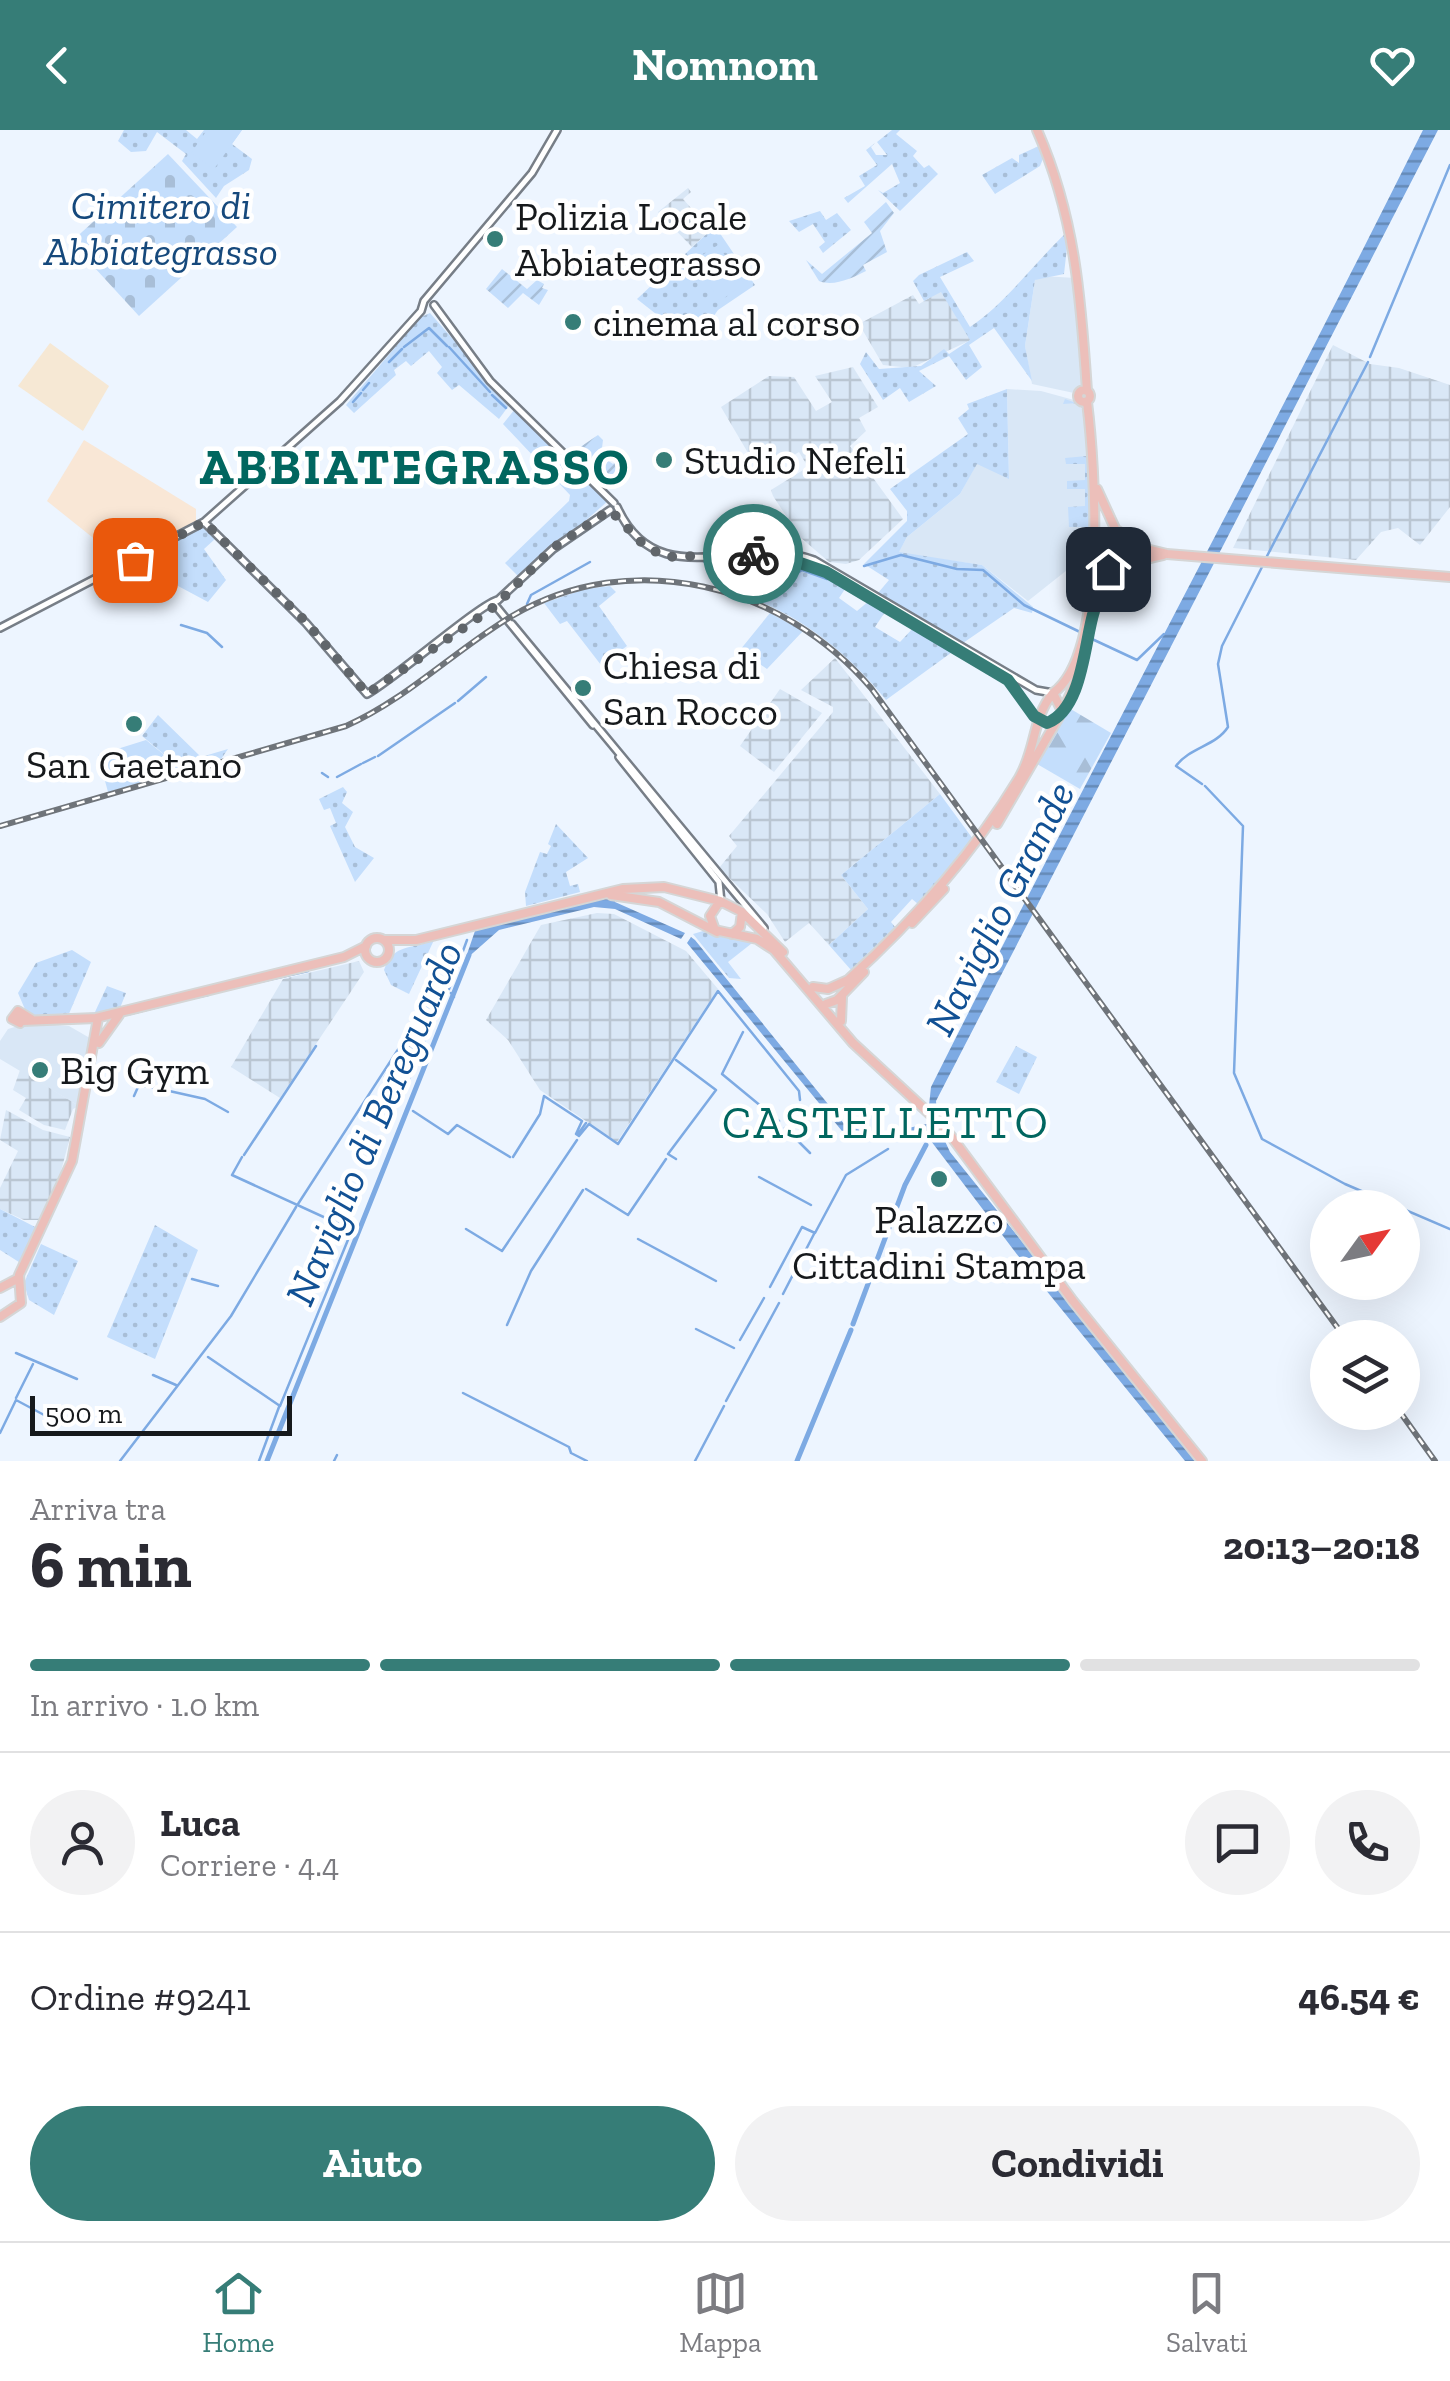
<!DOCTYPE html>
<html lang="it">
<meta charset="utf-8">
<style>
body{margin:0;font-family:"Zilla Slab",serif;background:#f2f2f3;color:#2b2b33;height:100vh;display:flex;flex-direction:column;font-size:38px;white-space:nowrap}
*{box-sizing:border-box;margin:0}
p{font-size:32px;color:#7c7c81}
.icon{flex:none;width:55px;height:55px;fill:none;stroke:currentColor;stroke-width:2;stroke-linecap:round;stroke-linejoin:round}
.map{position:relative;height:1331px;overflow:hidden}
.panel{display:flex;flex-direction:column;background:#fff;flex:1}
.panel>*{flex:none}
.needle{width:65px;rotate:57deg}
.controls{position:absolute;left:1310px;top:1060px;display:grid;gap:20px}
.controls a{display:grid;place-items:center;width:110px;height:110px;border-radius:50%;background:#fff;box-shadow:0 10px 40px #0002;font-size:50px}
.scale{position:absolute;left:30px;bottom:25px;width:262px;box-sizing:border-box;padding-left:10px;border:5px solid #16191c;border-top:0;font-size:28px;line-height:35px;white-space:nowrap;color:#16191c;-webkit-text-stroke:8px #fff;paint-order:stroke}
.pin{position:absolute;display:grid;place-items:center;width:85px;height:85px;color:#fff;margin:-42px;border-radius:20px;box-shadow:0 5px 15px #0006}
.courier{position:absolute;display:grid;place-items:center;width:100px;height:100px;margin:-50px;border:8px solid #367d77;border-radius:50%;background:#fff;color:#222;box-shadow:0 2px 12px #0007}
.overview em{font-style:normal;font-weight:700}
.overview div{display:flex;flex-direction:column-reverse}
.overview{display:flex;align-items:center;justify-content:space-between;height:170px;padding:0 30px}
h1{font-size:65px;font-weight:700;line-height:75px}
.bar{display:grid;grid-template-columns:repeat(4,1fr);gap:15px 10px;align-content:center;height:120px;padding:0 30px}
.bar i{height:12px;border-radius:8px;background:#e1e1e2}
.bar .current{background:#367d77}
.bar p{grid-column:span 4}
.line{display:flex;align-items:center;gap:25px;padding:0 30px;border-top:2px solid #e1e1e2}
.line div{flex:1}
.round{display:grid;place-items:center;flex:none;width:105px;height:105px;border-radius:52px;background:#f2f2f3}
.primary-button{display:flex;gap:20px;margin-top:auto;padding:20px 30px}
.primary-button a{flex:1;height:115px;border-radius:60px;background:#367d77;color:#fff;font-size:40px;font-weight:700;line-height:115px;text-align:center}
.primary-button a+a{background:#f2f2f3;color:#2b2b33}
header{display:flex;justify-content:space-between;align-items:center;height:130px;padding:0 30px;background:#367d77;color:#fff;font-size:45px;font-weight:700}
.tab-bar{display:flex;justify-content:space-around;align-items:center;height:140px;border-top:2px solid #e1e1e2;background:#fff;font-size:28px;color:#7c7c81}
.tab-bar a{display:grid;justify-items:center;gap:5px}
.tab-bar .current{color:#367d77}
.map>svg:first-child{display:block}
.built{fill:#d9e7f6}
.industrial{fill:url(#industrial-grid)}
.education{fill:#f6e8d4}
.medical{fill:#f9e7d6}
.grass{fill:url(#grass-dots)}
.forest{fill:url(#forest-firs)}
.cemetery{fill:url(#cemetery-stones)}
.garden{fill:url(#garden-furrows)}
.pitch{fill:#c4defc}
.water{fill:url(#water-rules)}
.lines{fill:none;stroke-linecap:round;stroke-linejoin:round}
.stream{stroke:#7daae3;stroke-width:2.5}
.canal{stroke:#7daae3;stroke-width:5}
.minor-casing{stroke:#777e87;stroke-width:10}
.major-casing{stroke:#d5d6d6;stroke-width:12}
.minor{stroke:#fff;stroke-width:5}
.major{stroke:#ecbfba;stroke-width:8}
.rail-casing{stroke:#6f747a;stroke-width:6}
.rail{stroke:#fff;stroke-width:2.5;stroke-dasharray:8;stroke-linecap:butt}
.done{stroke:#61666b;stroke-width:10;stroke-dasharray:0 18}
.route{stroke:#367d77;stroke-width:12}
.poi-dot{fill:#367d77;stroke:#fff;stroke-width:4}
.labels{text-anchor:middle;stroke-width:9;stroke-linejoin:round;paint-order:stroke}
.park-label{font-size:40px;font-style:italic;fill:#16497c;stroke:#fff}
.poi-label{font-size:40px;fill:#16191c;stroke:#fff;text-anchor:start}
.water-label{font-size:42px;font-style:italic;fill:#125194;stroke:#fff}
.quarter-label{font-size:45px;letter-spacing:2.5px;fill:#01665f;stroke:#fff}
.district-label{font-size:50px;font-weight:bold;letter-spacing:2.5px;fill:#01665f;stroke:#fff}
</style>
<header><svg class="icon" aria-label="back" viewBox="0 0 24 24"><path d="M15 5l-7 7 7 7"/></svg>Nomnom<svg class="icon" aria-label="heart" viewBox="0 0 24 24"><path d="M12 20l-8-8c-3-5 5-10 8-4 3-6 11-1 8 4z"/></svg></header>
<div class="map">
<svg width="1450" height="1331" viewBox="0 0 1450 1331">
<defs>
<pattern id="industrial-grid" width="8" height="8" patternUnits="userSpaceOnUse" patternTransform="scale(2.5)"><rect width="8" height="8" fill="#d9e7f6"/><path d="M0 4h8M4 0v8" fill="none" stroke="#bac6d2"/></pattern>
<pattern id="grass-dots" width="8" height="8" patternUnits="userSpaceOnUse" patternTransform="scale(2.5)"><rect width="8" height="8" fill="#c4defc"/><path d="M2 2h.1M6 6h.1" fill="none" stroke="#a8bed7" stroke-width="1.8" stroke-linecap="round"/></pattern>
<pattern id="forest-firs" width="22" height="20" patternUnits="userSpaceOnUse" patternTransform="scale(2.5)"><rect width="22" height="20" fill="#c4defc"/><path d="M5 1l3.5 6h-7zM16 11l3.5 6h-7z" fill="#a8bed7"/></pattern>
<pattern id="cemetery-stones" width="16" height="16" patternUnits="userSpaceOnUse" patternTransform="scale(2.5)"><rect width="16" height="16" fill="#c4defc"/><path d="M2 7V4a2 2 0 0 1 4 0v3zM10 15v-3a2 2 0 0 1 4 0v3z" fill="#a8bed7"/></pattern>
<pattern id="garden-furrows" width="10" height="10" patternUnits="userSpaceOnUse" patternTransform="scale(2.5)"><rect width="10" height="10" fill="#c4defc"/><path d="M-1 1l2-2M0 10L10 0M9 11l2-2" fill="none" stroke="#a8bed7"/></pattern>
<pattern id="water-rules" width="6" height="5" patternUnits="userSpaceOnUse" patternTransform="scale(2.5)"><rect width="6" height="5" fill="#7daae3"/><path d="M0 2.5h6" fill="none" stroke="#658ab7"/></pattern>
</defs>
<rect width="100%" height="100%" fill="#edf5ff"/>
<path class="built" d="M1041,146l35,2 6,106 -8,9 -42,-9 -7,-38 10,-66z
M1007,259l34,2 33,9 14,16 3,135 -63,50 -46,-36 -84,-12 9,-16 53,-43 17,-31 32,14z
M28,893l41,3 26,15 -13,30 -3,35 -79,-47v-18l8,-12z"/>
<path class="industrial" d="M688,58l3,4 -8,7 15,17 9,-6 8,10v6l-23,21 -34,-35z
M941,161l30,49 -60,28 -28,-3 -24,-41 54,-29 6,9z
M1333,215l37,19 29,4 51,17v122l-30,38 -22,-17 -17,4 -25,28 -123,-12z
M853,237l25,40 -19,11 7,13 -16,15 53,73 -44,41 -13,4 -17,-2 -29,-25 -27,-41 -2,-6 37,-23 -9,-15 -38,23 -40,-68 48,-31 25,1 22,34 16,-9 -17,-26z
M835,528l105,136 -99,81 27,34 -39,36 -20,-22 -24,19 -18,-28 -48,-46 18,-22 -8,-10 104,-124v-5l-32,-17z
M780,559l42,24 -48,59 -34,-26z
M597,783l17,1 72,37 32,38 -101,153 -77,-52 -32,-50 -22,-20 55,-95z
M359,831l5,11 -84,126 -49,-31 52,-88z
M20,940l59,36 -6,3 -8,21 -21,-5 -25,-15 7,-12 -13,-8z
M6,980l37,20 27,7 -10,38 -21,45h-15l-24,-11v-21l18,-37 -18,-11z"/>
<path class="education" d="M50,213l59,43 -26,45 -65,-45z"/>
<path class="medical" d="M84,310l112,69v12l-70,37 -24,-13 -55,-44z"/>
<path class="grass" d="M124,0h62l11,9 7,-9h38l-10,14 20,15 -3,11 -25,16 -8,12 -34,-37 4,-7 -29,-22 -11,19 -15,1 -13,-11z
M892,0h8l-4,4 21,17 -4,5 11,12 5,-3 9,9 -38,37 -22,-21 5,3 17,-10 -8,-19 -44,39 -4,-5 21,-12 -6,-10 18,-11 -11,-15 9,-7 -4,4 5,8h11l-10,-13z
M1041,15l4,9 -5,12 -45,28 -13,-19 30,-17 7,5v-8z
M820,81l6,9 11,-7 14,17 -28,23 -4,-6 6,-5 -12,-18 -14,8 -10,-11z
M715,96l40,59 -37,25 -12,17 -31,2 -38,-30z
M1069,100l-5,44 -29,6 -10,66 7,35 -38,-53 -25,17 13,22 -16,13 -17,-24 -30,15 17,15 -27,16 -9,-14 -17,12 -23,-36 6,-12 13,17 42,-3 23,-17 5,5 21,-14 -29,-48 -17,9 -11,-20 6,-6 48,-23 7,9 -34,16 30,50c36,-24 65,-65 99,-97z
M430,183l80,91 -11,15 -40,-34 -7,5 -15,-17 5,-6 -13,-16 -18,15 -5,-5 -12,9 2,5 -42,38 -8,-8 75,-88z
M1007,259l2,90 -32,-15 -17,30 -53,43 -8,15 83,13 51,42 -1,6 -18,-5 -51,35 -85,-50 11,-13 -25,-16 43,-43v-10l-17,-22 78,-55 -10,-16 11,-9 -2,-5z
M1065,269l17,6 6,11 3,131 -21,-2 -1,-7 16,-1 -1,-10h-15l-1,-20 17,-1v-17h-18v-8l18,-1v-16h-19l-1,-6 22,-2 -2,-44 -8,-9 -14,1z
M515,279l93,92 -88,77 -15,-15 64,-62 1,-6 -67,-71z
M738,387l11,32 10,-4 -4,-10 21,-9 -2,-5 7,-3 15,25 -11,8 -48,1 3,-5 -11,-25z
M203,395l12,14 -11,10 22,31 -18,22 -58,-31 26,-14 -6,-14z
M775,428l72,28 -8,12 18,13 13,-11 17,9 -12,18 25,15 15,-16 40,24 -69,50c-38,-46 -81,-82 -138,-103l2,-6 -30,-19 8,-13z
M610,456l6,6 -17,14 28,40 -26,19 -34,-44 -7,3 -16,-21 41,-14z
M770,483l33,18 -36,38 -27,-19z
M158,585l43,42 27,-8 -9,13 -35,9 -42,-35z
M343,657l4,5 -5,11 11,9 -8,15 10,20 19,11 -19,24 -25,-56 6,-3 -6,-15 -6,2 -5,-11z
M940,664l33,45 -55,65 -6,-5 -21,23 4,5 -44,43 -22,-25 39,-36 -27,-34z
M556,694l32,34 -22,14 4,14 8,-2 2,8 -54,14 -1,-14 15,-40 7,2 4,-8 -3,-2z
M703,801l53,9 -28,22 13,17 -12,-1 -36,-44z
M434,810l-25,54 -18,-9 -7,-15c9,-28 30,-20 50,-30z
M72,820l19,12 -23,54 27,-4 12,-26 19,7 -6,15 -26,8 -59,1 -8,-3 -9,-21 18,-30z
M1016,916l21,11 -18,37 -23,-12z
M0,1079l39,20 -17,35 -22,-14z
M155,1095l43,25 -43,109 -48,-22z
M41,1114l37,17 -24,54 -25,-15 -5,-17z"/>
<path class="forest" d="M1069,578l42,25 -31,56 -43,-25z"/>
<path class="cemetery" d="M168,24l69,73 -98,89 -68,-74z"/>
<path class="garden" d="M886,72l8,11 -14,18 7,21 -24,13 3,6c-14,7 -32,16 -47,10l-13,-21 16,14 50,-41 -8,-11z
M502,139l25,20 10,-9 7,4 -2,4 6,2 -9,15 -16,-12 -15,15 -22,-19z
M598,305l5,5 -2,16 12,8 12,-11 4,14 -24,18 -15,-13 3,-5 -5,3 -18,-16z
M427,874l12,5 -33,81 -23,-13z"/>
<path class="pitch" d="M207,0h35l-28,39 -23,-16z
M718,115l26,39 -24,17 -27,-40z
M146,610l38,31 -76,21 -10,-37z"/>
<path class="water" d="M1423,0h15l-502,971 2,25 12,26 249,309h-14l-166,-204 -88,-116c-31,-8 -60,7 -89,-10l-155,-188 4,-6 4,3 150,185 30,10 52,-11 4,-37c161,-321 332,-636 492,-957z
M614,766l1,6 70,31 -4,6 -66,-30 -21,-2 -95,23 -34,30 11,-32z"/>
<g class="lines">
<path class="stream" d="M404,217l25,-19 18,18
M449,217l41,45
M1370,227l80,-192
M389,232l13,-13
M363,260l6,-7
M492,265l14,13
M353,272l8,-9
M1266,428l102,-196
M703,431l30,17 19,-7 27,14 23,-15 25,9
M864,436l37,-11 56,14 26,1 41,35 56,27
M527,474l4,-9 59,-33
M181,495l26,8 15,14
M1092,509l45,21 27,-26
M458,571l28,-24
M378,626l77,-53
M363,633l12,-6
M322,643l6,4
M337,647l24,-13
M1202,654l-26,-18c14,-19 40,-20 52,-39l-10,-63 4,-18 41,-81
M1205,656l38,40 -9,247 28,66 83,45 105,45
M255,853l53,-12
M449,859l18,-49
M213,863l16,-4
M451,863l3,4
M194,868l14,-3
M130,884l28,-7
M743,902l-21,42 57,47
M676,930l40,30 -48,64 8,5
M134,966l4,-9 9,-1 58,13 23,13
M413,981l35,23 9,-9 53,32
M785,998l25,25
M578,1004l8,-11
M244,1025l72,-109
M513,1027l27,-43 4,-18 38,25 -6,13 3,2 10,-12 29,20 100,-153 81,100 1,9
M759,1047l52,28
M586,1059l42,26 38,-56
M298,1074l123,-190 -3,-14
M466,1099l36,22 75,-111
M638,1109l78,42
M192,1149l26,7
M770,1157l32,-60 13,6 31,-58 42,-26
M783,1164l31,-60
M507,1195l24,-54 52,-81
M696,1199l38,19
M740,1210l24,-42
M16,1223l61,26
M208,1227l72,49 72,-176 -120,-55 10,-18
M153,1245l23,10
M463,1263l106,54 2,6 16,8
M16,1268l17,-34
M726,1271l53,-98
M0,1303l16,-33 45,24
M120,1331l111,-145 65,-109
M259,1331l20,-54
M334,1331l3,-6
M695,1331l29,-55"/>
<path class="canal" d="M853,1194l52,-139 21,-40
M267,1331l202,-506
M797,1331l54,-131"/>
<defs>
<path id="minor" d="M434,175l56,76 124,122
M617,377c40,89 125,27 197,53l222,130 17,3
M204,392l102,101 61,71c26,-14 117,-93 131,-94
M777,425l49,17 183,108 27,39
M497,471l56,-52 57,-39
M495,475l98,120
M512,494l252,304
M0,498l204,-106 136,-121 81,-90 3,-10 108,-128 25,-43
M619,627l100,125 2,20"/>
<path id="major" d="M1037,0c38,86 44,169 50,261
M1078 266a6 6 0 1 1 12 0a6 6 0 1 1-12 0Z
M1118,401l28,18 21,5 283,23
M1095,418l8,-13 15,-4
M1095,425l9,12 13,3 2,-33 -22,-48
M1053,563c55,-39 42,-228 34,-291
M1064,577c35,-62 10,-136 99,-152
M997,694l62,-107
M611,765l48,7 58,30
M742,782l41,40
M912,793l32,-34
M732,804l8,-7 2,-15 -22,-11 -10,15 5,14 42,9 17,11 79,93 92,85 128,173 129,160
M365 820a12 12 0 1 1 24 0a12 12 0 1 1-24 0Z
M384,810h32l207,-51 41,-2 56,14
M813,857l15,2 20,-9c66,-60 125,-126 171,-202 17,-28 13,-60 34,-85l9,18
M826,874l11,-4 27,-28
M23,885l-3,8 -8,-4 6,-8 13,8
M22,891l74,-3 248,-61 22,-11
M841,891l1,-24
M99,913l20,-28
M0,1158l17,-9
M0,1187l21,-14 -2,-28 53,-114 26,-143"/>
</defs>
<use href="#minor" class="minor-casing"/>
<use href="#major" class="major-casing"/>
<use href="#minor" class="minor"/>
<use href="#major" class="major"/>
<defs>
<path id="rail" d="M0,696l346,-100c61,-27 109,-76 166,-110 121,-71 271,-31 359,72l474,650
M1400,1282l35,49"/>
</defs>
<use href="#rail" class="rail-casing"/>
<use href="#rail" class="rail"/>
</g>
<g class="lines">
<path class="done" d="M135,430l69,-38 102,100 61,72 127,-87 59,-59 57,-38 34,35 21,12 88,-3"/>
<path class="route" d="M753,424l27,2 46,16 182,108 26,36 13,7c36,-14 37,-80 47,-112 5,-15 14,-28 23,-41l-9,-1"/>
</g>
<g class="poi-dot">
<circle cx="495" cy="109" r="10"/>
<circle cx="573" cy="192" r="10"/>
<circle cx="664" cy="330" r="10"/>
<circle cx="583" cy="558" r="10"/>
<circle cx="134" cy="594" r="10"/>
<circle cx="40" cy="940" r="10"/>
<circle cx="939" cy="1049" r="10"/>
</g>
<g class="labels">
<g class="park-label">
<text x="161" y="89">Cimitero di<tspan x="161" dy="46">Abbiategrasso</tspan></text>
</g>
<g class="poi-label">
<text x="515" y="100">Polizia Locale<tspan x="515" dy="46">Abbiategrasso</tspan></text>
<text x="593" y="206">cinema al corso</text>
<text x="684" y="344">Studio Nefeli</text>
<text x="603" y="549">Chiesa di<tspan x="603" dy="46">San Rocco</tspan></text>
<text x="134" y="648" text-anchor="middle">San Gaetano</text>
<text x="60" y="954">Big Gym</text>
<text x="939" y="1103" text-anchor="middle">Palazzo<tspan x="939" dy="46">Cittadini Stampa</tspan></text>
</g>
<g class="water-label">
<text transform="translate(999 778) rotate(-63)" y="15">Naviglio Grande</text>
<text transform="translate(373 993) rotate(-67)" y="15">Naviglio di Bereguardo</text>
</g>
<g class="quarter-label">
<text x="886" y="1008">CASTELLETTO</text>
</g>
<g class="district-label">
<text x="415" y="354">ABBIATEGRASSO</text>
</g>
</g>
</svg>
<div class="controls">
<a><svg class="needle" viewBox="-14 -14 28 28"><path d="M0-13l5 13h-10z" fill="#e53935"/><path d="M0 13l5-13h-10z" fill="#7c7c81"/></svg></a>
<a><svg class="icon" aria-label="layers" viewBox="0 0 24 24"><path d="M12 4l9 5-9 5-9-5zM3 14l9 5 9-5"/></svg></a>
</div>
<div class="scale">500 m</div>
<div class="pin" style="left:135px;top:430px;background:#ea580c"><svg class="icon" aria-label="bag" viewBox="0 0 24 24"><path d="M5 8h14l-1 12H6zM9 8a3 3 0 0 1 6 0"/></svg></div>
<div class="pin" style="left:1108px;top:439px;background:#1f2937"><svg class="icon" aria-label="home" viewBox="0 0 24 24"><path d="M3 11l9-7 9 7M6 9v11h12V9"/></svg></div>
<div class="courier" style="left:753px;top:424px"><svg class="icon" aria-label="bike" viewBox="0 0 24 24"><circle cx="6" cy="16" r="4"/><circle cx="18" cy="16" r="4"/><path d="M6 16l4-8h5l3 8M10 8l3 8H6M13 5h3"/></svg></div>
</div>
<section class="panel">
<div class="overview"><div><h1>6 min</h1><p>Arriva tra</p></div><em>20:13–20:18</em></div>
<div class="bar"><i class="current"></i><i class="current"></i><i class="current"></i><i></i><p>In arrivo · 1.0 km</p></div>
<div class="line" style="height:180px"><a class="round"><svg class="icon" aria-label="person" viewBox="0 0 24 24"><circle cx="12" cy="8" r="4"/><path d="M4 21q1-7 8-7t8 7"/></svg></a><div><b>Luca</b><p>Corriere · 4.4</p></div><a class="round"><svg class="icon" aria-label="chat" viewBox="0 0 24 24"><path d="M4 5h16v11H9l-5 4z"/></svg></a><a class="round"><svg class="icon" aria-label="phone" viewBox="0 0 24 24"><path d="M5 4h4l2 5-3 2q2 4 5 5l2-3 5 2v4C11 20 4 13 5 4z"/></svg></a></div>
<div class="line" style="height:130px"><div>Ordine #9241</div><b>46.54 €</b></div>
<div class="primary-button"><a>Aiuto</a><a>Condividi</a></div>
</section>
<nav class="tab-bar">
<a class="current"><svg class="icon" aria-label="home" viewBox="0 0 24 24"><path d="M3 11l9-7 9 7M6 9v11h12V9"/></svg>Home</a>
<a><svg class="icon" aria-label="map" viewBox="0 0 24 24"><path d="M3 6l6-2 6 2 6-2v14l-6 2-6-2-6 2zM9 4v14M15 6v14"/></svg>Mappa</a>
<a><svg class="icon" aria-label="saved" viewBox="0 0 24 24"><path d="M7 4h10v16l-5-4-5 4z"/></svg>Salvati</a>
</nav>
